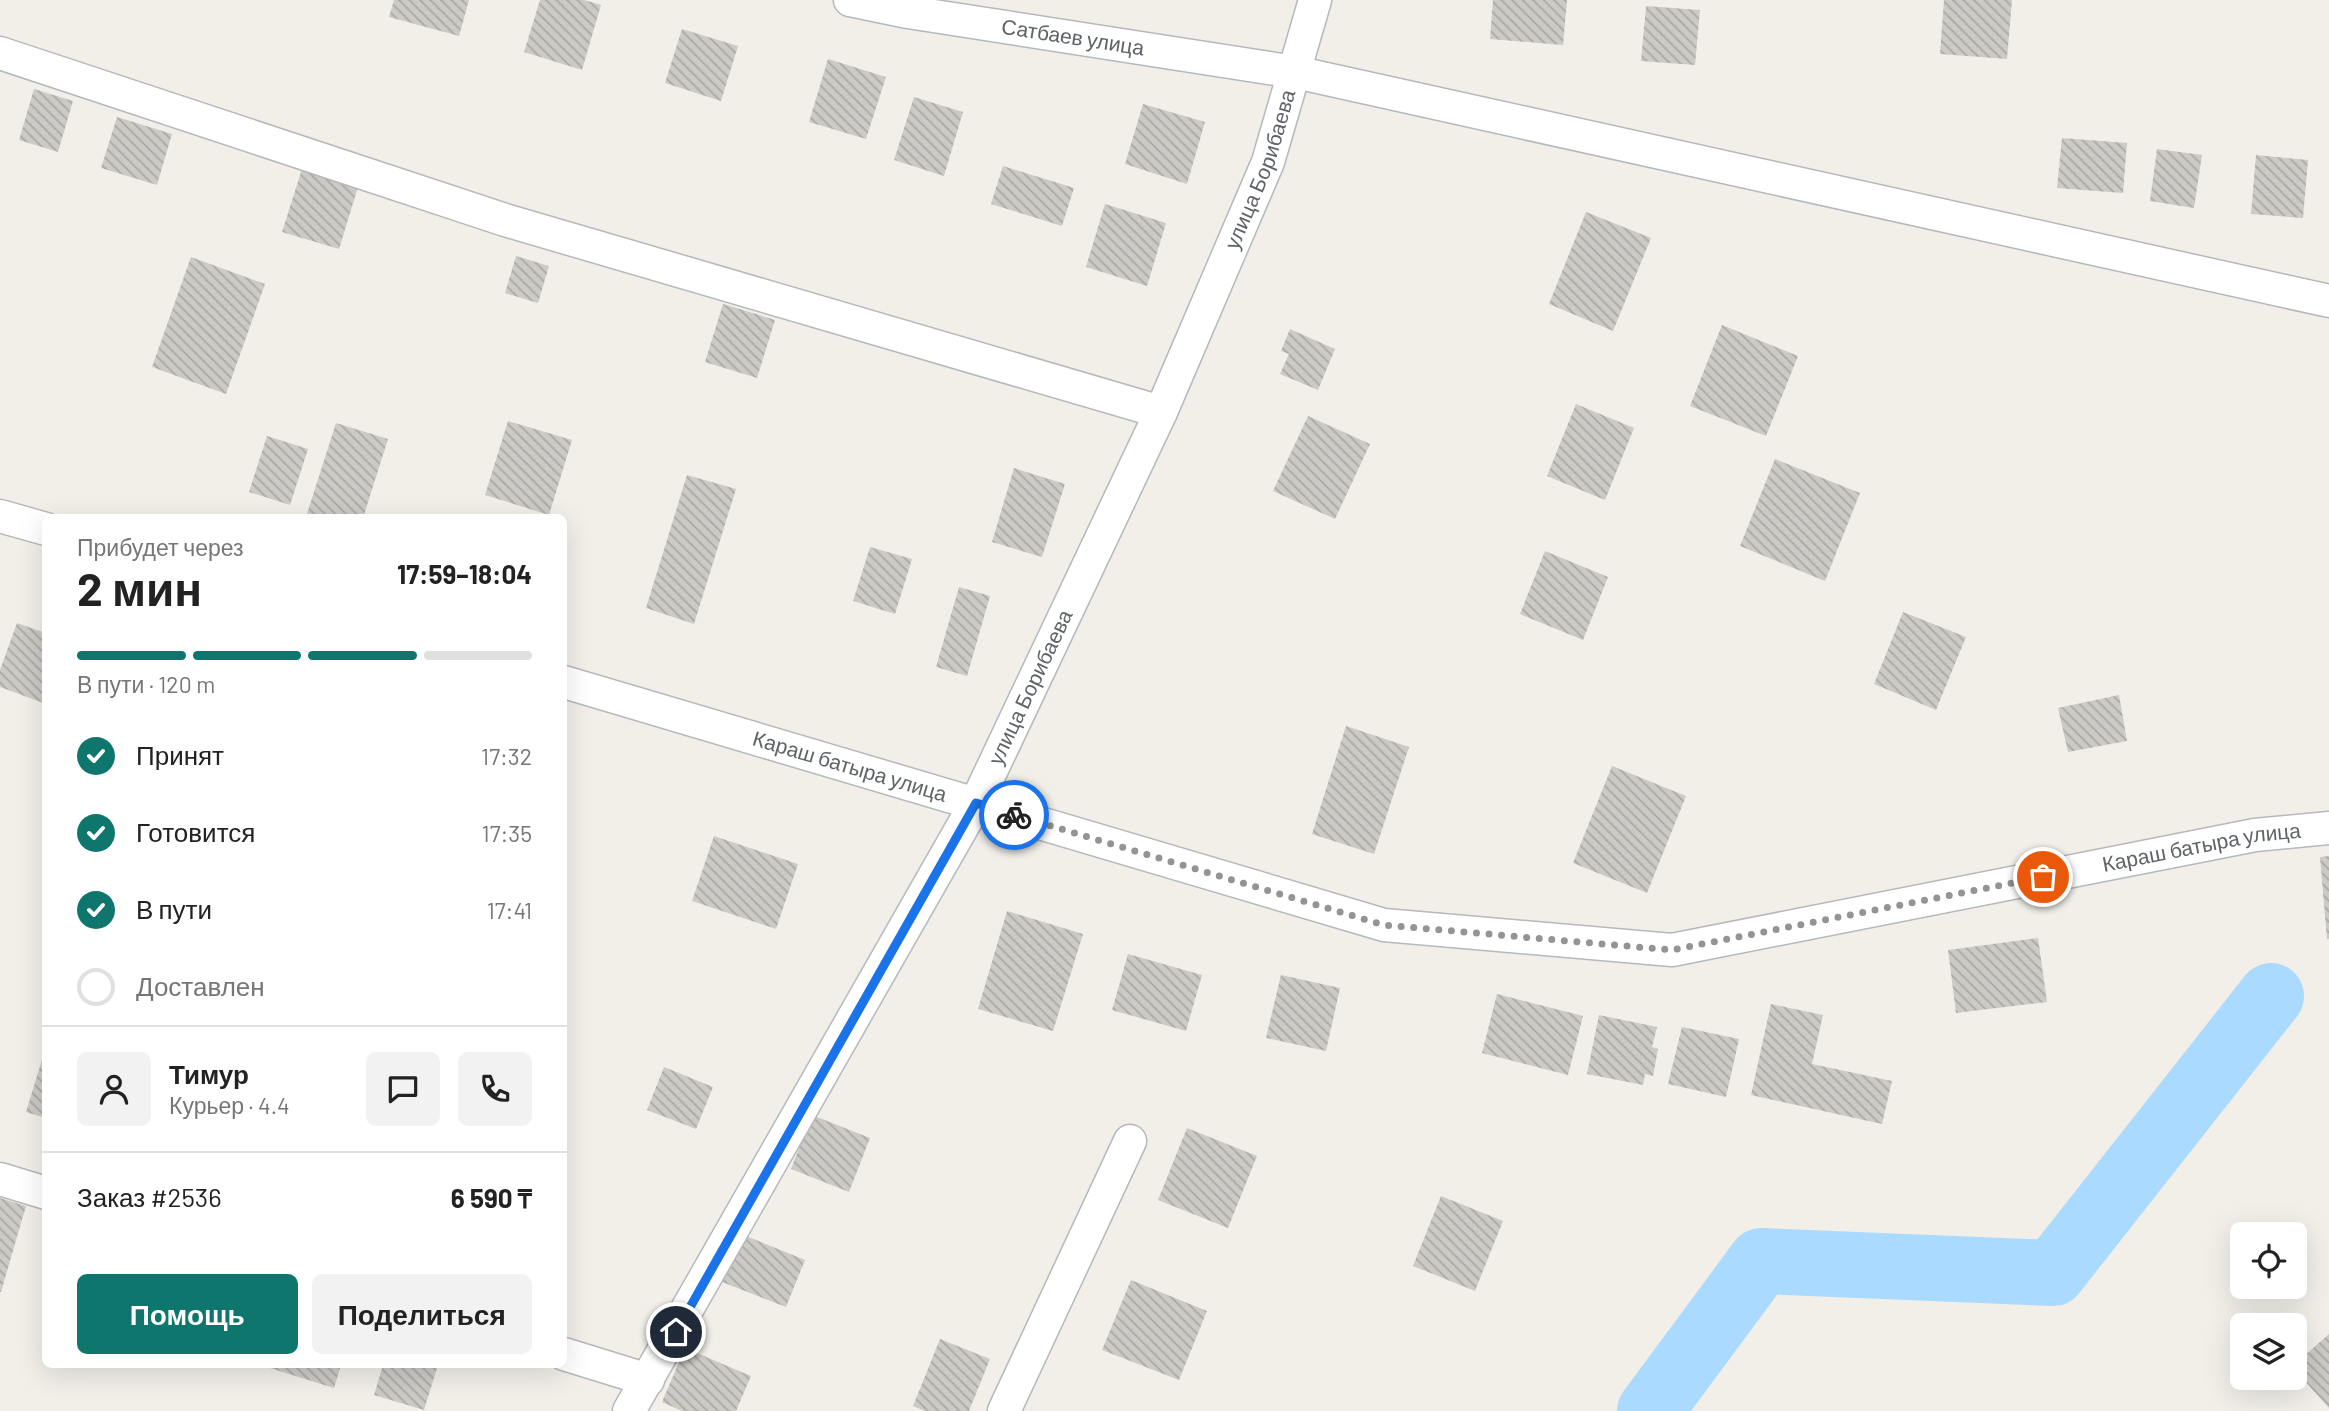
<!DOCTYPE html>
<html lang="ru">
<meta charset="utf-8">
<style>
body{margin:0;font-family:Barlow,sans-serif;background:#f2f2f2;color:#222;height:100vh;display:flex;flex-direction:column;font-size:26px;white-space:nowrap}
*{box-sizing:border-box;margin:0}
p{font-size:23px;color:#767676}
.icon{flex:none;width:38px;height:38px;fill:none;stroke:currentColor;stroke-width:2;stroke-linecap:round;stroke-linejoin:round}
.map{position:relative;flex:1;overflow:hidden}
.panel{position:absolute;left:42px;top:514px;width:525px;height:854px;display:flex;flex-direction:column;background:#fff;border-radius:10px;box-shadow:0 7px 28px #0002}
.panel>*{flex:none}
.tools{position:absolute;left:2230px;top:1222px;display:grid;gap:14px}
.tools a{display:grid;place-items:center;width:77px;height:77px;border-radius:10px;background:#fff;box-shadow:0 7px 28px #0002;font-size:35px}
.pin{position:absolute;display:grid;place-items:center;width:60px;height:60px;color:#fff;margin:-30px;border:4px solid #fff;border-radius:50%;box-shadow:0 2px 7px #0007}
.courier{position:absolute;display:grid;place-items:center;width:70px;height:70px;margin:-35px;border:5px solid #1a73e8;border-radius:50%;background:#fff;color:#222;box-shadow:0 2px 9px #0007}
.headline em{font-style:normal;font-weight:700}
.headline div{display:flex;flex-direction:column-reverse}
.headline{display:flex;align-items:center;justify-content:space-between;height:119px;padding:0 35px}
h1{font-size:46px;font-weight:700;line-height:52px}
.bar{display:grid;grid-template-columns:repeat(4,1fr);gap:10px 7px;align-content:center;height:84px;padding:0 35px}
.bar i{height:9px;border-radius:5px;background:#e0e0e0}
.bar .active{background:#0f766e}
.bar p{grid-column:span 4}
.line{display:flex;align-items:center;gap:18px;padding:0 35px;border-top:2px solid #e0e0e0}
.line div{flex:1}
.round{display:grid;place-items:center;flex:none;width:74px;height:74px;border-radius:10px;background:#f2f2f2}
ol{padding:0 35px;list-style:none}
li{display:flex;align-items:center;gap:21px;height:77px}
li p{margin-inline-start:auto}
li .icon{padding:7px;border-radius:50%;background:#0f766e;color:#fff;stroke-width:4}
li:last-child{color:#767676}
li i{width:38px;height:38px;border:4px solid #e0e0e0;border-radius:50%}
.action{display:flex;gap:14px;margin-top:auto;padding:14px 35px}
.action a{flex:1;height:80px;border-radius:10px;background:#0f766e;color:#fff;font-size:28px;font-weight:700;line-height:80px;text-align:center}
.action a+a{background:#f2f2f2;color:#222}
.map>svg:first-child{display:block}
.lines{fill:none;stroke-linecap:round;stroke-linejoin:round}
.river{stroke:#aadaff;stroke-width:66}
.building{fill:url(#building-back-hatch)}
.minor-casing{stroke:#b5b8bc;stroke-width:35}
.minor{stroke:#fff;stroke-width:32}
.done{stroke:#929495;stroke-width:7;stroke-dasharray:0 12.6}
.route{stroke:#1a73e8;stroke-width:9}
.labels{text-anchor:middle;stroke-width:6;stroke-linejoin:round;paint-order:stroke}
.street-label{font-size:21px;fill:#5f6368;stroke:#fff}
</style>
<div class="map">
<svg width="2329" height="1411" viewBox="0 0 2329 1411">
<defs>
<pattern id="building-back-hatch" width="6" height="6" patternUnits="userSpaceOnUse" patternTransform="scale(1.75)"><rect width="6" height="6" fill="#cccac5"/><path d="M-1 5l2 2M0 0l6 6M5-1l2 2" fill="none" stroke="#a9a8a4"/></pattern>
</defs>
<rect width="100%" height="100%" fill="#f1efe8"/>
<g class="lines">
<path class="river" d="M1650,1411l111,-150 292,12 218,-277"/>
</g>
<path class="building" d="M394,0h75l-10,36 -70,-19z
M540,0h44l17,5 -19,65 -58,-18z
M1493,0h74l-4,45 -73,-6z
M1944,0h68l-5,59 -67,-5z
M1646,6l54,4 -5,55 -54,-4z
M682,29l56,17 -17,55 -56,-18z
M828,59l58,18 -20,62 -57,-17z
M34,89l39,12 -15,51 -39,-12z
M914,97l49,15 -19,64 -50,-16z
M1143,104l62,18 -18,62 -62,-20z
M117,117l55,17 -15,51 -56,-17z
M2062,138l65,5 -4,50 -66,-5z
M2157,149l45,6 -8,53 -44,-7z
M2256,155l52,5 -5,58 -52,-4z
M1003,166l71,22 -12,38 -71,-22z
M302,169l56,18 -19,62 -57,-17z
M1105,204l61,19 -19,63 -61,-19z
M1586,212l65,26 -38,93 -64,-27z
M516,256l33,10 -11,37 -33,-10z
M191,257l74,27 -39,110 -74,-27z
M723,304l52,16 -18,58 -52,-16z
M1722,325l76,31 -32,80 -76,-30z
M1290,329l45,20 -17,41 -38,-16 9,-20 -8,-3z
M1576,404l58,24 -29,72 -58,-24z
M1308,416l62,28 -35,75 -62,-28z
M508,421l64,19 -23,75 -64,-20z
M336,423l52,16 -25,79 -57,-1z
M267,436l41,13 -18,56 -41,-13z
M1775,459l85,34 -35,88 -85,-35z
M1014,468l51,16 -23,73 -50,-15z
M687,475l49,14 -42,135 -48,-16z
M870,547l42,12 -17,55 -42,-13z
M1545,551l63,26 -25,63 -63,-26z
M959,587l31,9 -23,80 -31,-9z
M1903,612l63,25 -30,73 -62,-26z
M17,623l29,10v71l-46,-17v-17z
M2119,695l8,46 -59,11 -10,-44z
M1346,726l63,21 -35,107 -62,-20z
M1612,766l74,30 -39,97 -74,-30z
M714,836l84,28 -22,65 -84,-28z
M2329,856v83h-2l-7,-82z
M1007,911l76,23 -30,97 -75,-22z
M2038,938l9,64 -91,11 -8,-63z
M1128,954l74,21 -16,56 -74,-21z
M1281,975l59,13 -14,63 -60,-13z
M1497,994l86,22 -15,59 -86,-22z
M1771,1004l52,11 -11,49 80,17 -10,43 -131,-29z
M1599,1015l58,12 -5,20 6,2 -5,27 -8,-2 -2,11 -56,-11z
M1682,1027l57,12 -13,58 -58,-13z
M45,1050l1,1v67l-20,-6z
M664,1067l49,20 -17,42 -49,-19z
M812,1115l58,23 -21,54 -58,-23z
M1187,1128l70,28 -29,72 -70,-28z
M1441,1196l62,25 -28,70 -62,-25z
M0,1198l26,8 -25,86h-1z
M741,1234l64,26 -19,47 -64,-25z
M1131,1280l76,31 -28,69 -77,-30z
M2329,1334v74l-35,-39v-4z
M940,1339l50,20 -21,52h-44l-12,-5z
M685,1348l66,28 -15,35h-54l-20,-9z
M271,1365h70l-7,23 -64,-20z
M383,1365h55l-14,45 -50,-15z"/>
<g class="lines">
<defs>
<g id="minor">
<path id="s1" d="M850,0l58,12 387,60 1034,229"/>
<path d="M0,53l505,167 656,192"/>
<path d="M0,516l46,13"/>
<path id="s2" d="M564,682l820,243 288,25 583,-115 74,-7"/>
<path d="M0,1179l46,14"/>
<path d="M564,1354l84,26"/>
<path id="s3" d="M629,1411l347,-608 185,-391 107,-250 47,-162"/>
<path d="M1004,1411l126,-270"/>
</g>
</defs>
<use href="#minor" class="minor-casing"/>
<use href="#minor" class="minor"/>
</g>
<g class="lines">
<path class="done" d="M1014,815l370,110 288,25 371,-73"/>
<path class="route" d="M676,1332l300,-529 38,12"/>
</g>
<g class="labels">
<g class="street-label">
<text dy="7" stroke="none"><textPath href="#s1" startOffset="226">Сатбаев улица</textPath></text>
<text dy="7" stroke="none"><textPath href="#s3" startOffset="1395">улица Борибаева</textPath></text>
<text dy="7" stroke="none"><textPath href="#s3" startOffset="828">улица Борибаева</textPath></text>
<text dy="7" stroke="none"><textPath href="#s2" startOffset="298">Караш батыра улица</textPath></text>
<text dy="7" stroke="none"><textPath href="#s2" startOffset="1684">Караш батыра улица</textPath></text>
</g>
</g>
</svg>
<div class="tools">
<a><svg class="icon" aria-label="locate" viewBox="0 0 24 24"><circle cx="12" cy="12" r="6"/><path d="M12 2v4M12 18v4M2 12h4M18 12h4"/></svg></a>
<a><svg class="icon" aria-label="layers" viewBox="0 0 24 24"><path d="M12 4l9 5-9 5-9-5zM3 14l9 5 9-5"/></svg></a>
</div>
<div class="pin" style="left:2043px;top:877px;background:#ea580c"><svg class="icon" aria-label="bag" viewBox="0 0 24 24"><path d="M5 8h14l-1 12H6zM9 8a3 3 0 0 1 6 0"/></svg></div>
<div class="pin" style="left:676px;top:1332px;background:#1f2937"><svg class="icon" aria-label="home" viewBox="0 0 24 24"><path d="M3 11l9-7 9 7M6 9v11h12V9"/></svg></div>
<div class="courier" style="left:1014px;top:815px"><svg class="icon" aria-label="bike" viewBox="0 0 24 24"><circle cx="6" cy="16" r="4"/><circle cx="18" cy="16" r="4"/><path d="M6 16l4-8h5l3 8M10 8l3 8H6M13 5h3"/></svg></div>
<section class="panel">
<div class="headline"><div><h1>2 мин</h1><p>Прибудет через</p></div><em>17:59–18:04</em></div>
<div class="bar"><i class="active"></i><i class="active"></i><i class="active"></i><i></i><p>В пути · 120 m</p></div>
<ol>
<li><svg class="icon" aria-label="check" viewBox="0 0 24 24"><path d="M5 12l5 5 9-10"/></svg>Принят<p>17:32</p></li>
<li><svg class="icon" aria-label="check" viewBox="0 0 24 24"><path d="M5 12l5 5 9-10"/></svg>Готовится<p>17:35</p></li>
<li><svg class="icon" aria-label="check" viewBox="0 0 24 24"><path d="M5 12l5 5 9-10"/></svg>В пути<p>17:41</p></li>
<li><i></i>Доставлен</li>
</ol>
<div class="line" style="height:126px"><a class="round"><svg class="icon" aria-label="person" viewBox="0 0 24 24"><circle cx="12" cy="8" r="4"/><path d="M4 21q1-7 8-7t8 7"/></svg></a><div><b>Тимур</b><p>Курьер · 4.4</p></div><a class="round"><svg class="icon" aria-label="chat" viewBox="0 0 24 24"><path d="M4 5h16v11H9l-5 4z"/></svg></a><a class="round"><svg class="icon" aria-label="phone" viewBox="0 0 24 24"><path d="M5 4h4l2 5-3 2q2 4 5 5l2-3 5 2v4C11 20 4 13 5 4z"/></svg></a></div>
<div class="line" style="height:91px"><div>Заказ #2536</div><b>6 590 ₸</b></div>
<div class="action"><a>Помощь</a><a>Поделиться</a></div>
</section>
</div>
